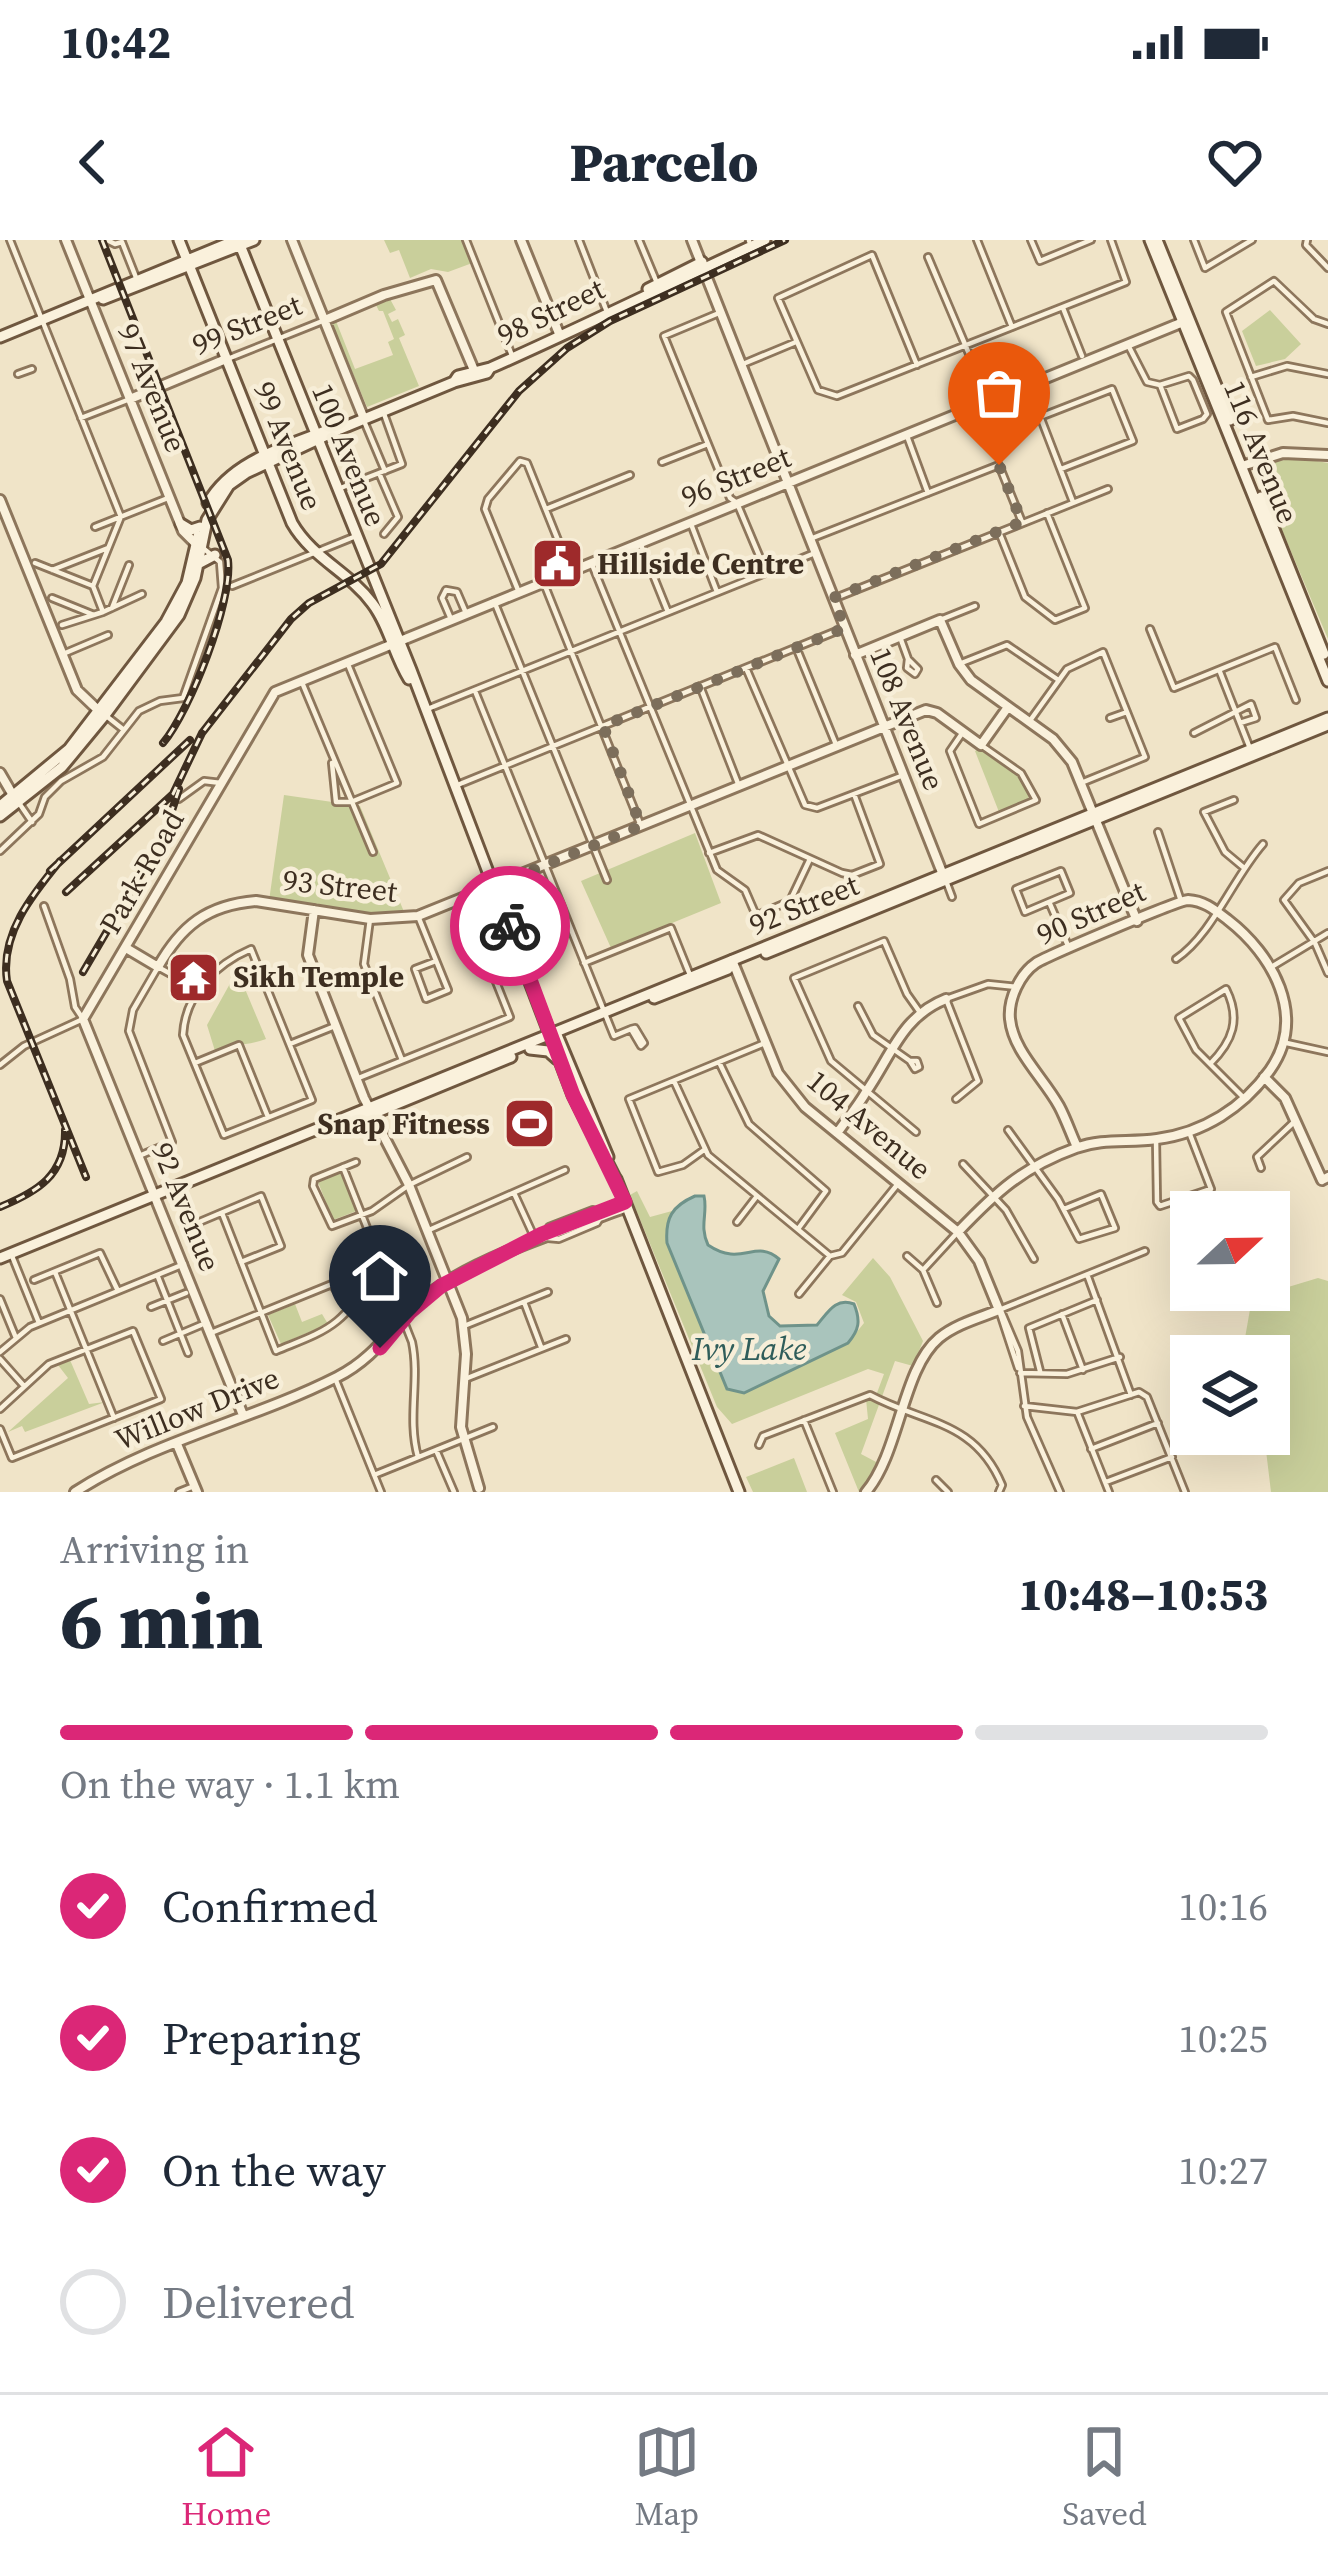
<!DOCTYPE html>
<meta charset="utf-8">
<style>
body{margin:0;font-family:"Source Serif 4",serif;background:#f6f6f7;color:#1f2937;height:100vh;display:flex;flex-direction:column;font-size:45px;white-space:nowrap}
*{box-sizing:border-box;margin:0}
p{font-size:39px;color:#747a83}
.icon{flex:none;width:66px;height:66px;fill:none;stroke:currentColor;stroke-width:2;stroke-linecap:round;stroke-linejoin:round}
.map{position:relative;height:1252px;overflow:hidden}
.panel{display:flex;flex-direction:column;background:#fff;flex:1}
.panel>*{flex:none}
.needle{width:78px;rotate:68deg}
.tools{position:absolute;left:1170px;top:951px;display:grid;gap:24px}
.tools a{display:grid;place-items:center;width:120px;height:120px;border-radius:0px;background:#fff;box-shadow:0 12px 48px #0002;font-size:60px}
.pin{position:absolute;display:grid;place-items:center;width:102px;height:102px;color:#fff;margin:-123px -51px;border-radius:50% 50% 50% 0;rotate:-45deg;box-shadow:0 0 12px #0007}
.pin .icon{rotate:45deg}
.courier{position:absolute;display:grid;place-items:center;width:120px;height:120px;margin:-60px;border:9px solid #db2777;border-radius:50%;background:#fff;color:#222;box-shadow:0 3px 15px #0007}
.overview em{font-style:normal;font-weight:800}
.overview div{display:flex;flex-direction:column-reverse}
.overview{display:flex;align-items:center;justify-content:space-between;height:204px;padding:0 60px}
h1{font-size:78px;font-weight:800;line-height:90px}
.bar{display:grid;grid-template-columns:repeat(4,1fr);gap:18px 12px;align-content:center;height:144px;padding:0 60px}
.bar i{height:15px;border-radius:9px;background:#e0e1e3}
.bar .selected{background:#db2777}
.bar p{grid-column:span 4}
ol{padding:0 60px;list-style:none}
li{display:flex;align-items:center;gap:36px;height:132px}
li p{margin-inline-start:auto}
li .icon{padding:12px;border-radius:50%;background:#db2777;color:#fff;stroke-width:4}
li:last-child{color:#747a83}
li i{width:66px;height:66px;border:6px solid #e0e1e3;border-radius:50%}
.status{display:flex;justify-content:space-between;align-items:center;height:84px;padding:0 60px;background:#fff;direction:ltr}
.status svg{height:33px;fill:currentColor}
header{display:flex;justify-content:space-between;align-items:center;height:156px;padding:0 60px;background:#fff;font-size:54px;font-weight:800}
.tab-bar{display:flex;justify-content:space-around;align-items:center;height:168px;border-top:3px solid #e0e1e3;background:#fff;font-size:33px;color:#747a83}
.tab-bar a{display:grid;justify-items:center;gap:6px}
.tab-bar .selected{color:#db2777}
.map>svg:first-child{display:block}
.green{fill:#c9cf9b}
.water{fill:#a9c4bc;stroke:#6f938a;stroke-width:3}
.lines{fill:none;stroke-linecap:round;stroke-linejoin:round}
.minor-casing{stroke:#8d765c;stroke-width:10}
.tertiary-casing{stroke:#8d765c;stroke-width:14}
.secondary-casing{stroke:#6f573f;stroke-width:15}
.minor{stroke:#faf1dc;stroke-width:4.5}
.tertiary{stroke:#faf1dc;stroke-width:8}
.secondary{stroke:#faf1dc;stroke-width:9}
.rail-casing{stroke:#3d2e20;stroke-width:8}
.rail{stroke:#f7eed8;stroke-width:3;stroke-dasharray:9;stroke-linecap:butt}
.done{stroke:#7c6e5b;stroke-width:12;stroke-dasharray:0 21.6}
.route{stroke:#db2777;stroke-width:15}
.labels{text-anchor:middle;stroke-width:9;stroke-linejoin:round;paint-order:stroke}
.street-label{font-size:30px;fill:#3d2e20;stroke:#f7eed8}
.poi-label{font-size:30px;font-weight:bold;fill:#3d2e20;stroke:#f7eed8;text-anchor:start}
.water-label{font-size:33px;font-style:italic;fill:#2f5d5a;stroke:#f7eed8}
</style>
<div class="status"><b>10:42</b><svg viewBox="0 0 49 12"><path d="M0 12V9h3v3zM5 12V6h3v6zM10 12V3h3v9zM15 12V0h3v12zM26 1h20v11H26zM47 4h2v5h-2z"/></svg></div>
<header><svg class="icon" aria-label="back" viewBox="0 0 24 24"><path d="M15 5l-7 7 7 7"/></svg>Parcelo<svg class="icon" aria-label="heart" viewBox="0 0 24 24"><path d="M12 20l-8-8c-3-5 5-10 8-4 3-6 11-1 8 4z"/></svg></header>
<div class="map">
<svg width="1328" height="1252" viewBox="0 0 1328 1252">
<rect width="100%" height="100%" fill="#f0e4c8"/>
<path class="green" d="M384,0h82l9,22 -27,10 -17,-3 -21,9 -11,-28 -9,3z
M390,59l6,11 -8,4 4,8 6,-3 7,16 -6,3 20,48 -52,21 -35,-83 4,-3 19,48 38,-14 -5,-13 6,-3 -11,-28h-4l-3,-6z
M1270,70l31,34 -16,15 -29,7 -14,-35z
M1299,218l29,5v176l-71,-168 21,-10z
M979,509l40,28 10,19 -2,5 -28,11 -24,-61z
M284,555l76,11 47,113 -39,2 -99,-20z
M695,593l26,70 -110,45 -30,-67z
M240,737l26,62c-18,7 -34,5 -51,12l-8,-26 25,-45z
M343,932l16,38 -26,10 -15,-38z
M637,951l13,26 22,-6 -5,23 77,158 104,-49 16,-20 -8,-21 -14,-7 31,-37 17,19 33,64 -10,25 -18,-5 -34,93 17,9 -19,29 -24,-59 33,-14 -2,-20 8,2 10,-27 -16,-5 -136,55 -15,-17 -87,-212z
M1318,1038l10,3v211h-57l-7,-58h5v-78l-27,-1 10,-57z
M295,1064l7,18 20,-8 6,10 -47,20 -13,-29z
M70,1120l19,44 16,-2 -80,30 -3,-6 -14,6 60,-54 -10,-13z
M794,1218l13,34h-54l-7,-15z"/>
<path class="water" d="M695,956h9c4,17 -5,30 4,49 34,23 47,-7 71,14l-16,32 6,25 11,10 37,-1c11,-13 19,-28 37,-21 7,17 5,26 -6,39l-104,50 -17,-4 -60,-146c-2,-25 5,-37 28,-47z"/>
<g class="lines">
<defs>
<path id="minor" d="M10,0l111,277
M107,0l8,4 7,-2 15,38
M466,0l47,118
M579,0l28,72
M639,0l18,43
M749,0v1
M977,0l35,87
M1031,0l9,21 51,-21
M1194,0l11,28 47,-28
M1307,0l-1,5 22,23
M928,17l61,144
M1063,68l19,48
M719,73l-55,23 66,162 7,5 29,69
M1328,84l-14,-5 -40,-38 -48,31 42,108 25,-4 35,7
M1128,105l19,37 13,3 29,-9 4,4 14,34 -4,5 -26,10 -17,-44
M230,118l95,-38
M743,124l53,-22
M917,125l-45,-110 -94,43 40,92 19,6 289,-114 -15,-42
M18,134l14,-5
M1251,137l36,-11 41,8
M1028,145l45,117
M1040,177l72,-28 21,52 -72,28
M81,178l49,-19
M364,181l21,50
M907,196l21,57
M662,222l46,-18
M379,233l19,44 -14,17
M338,249l64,-25 -19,-53
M546,269l84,-34
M691,284l26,68
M95,287l73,-29
M999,292l26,65 30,23 30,-12 -38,-95
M810,299l189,-74 23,57
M641,305l27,67
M591,322l126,308 28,20 10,23 5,1 30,-13 19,-40
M35,323l58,23 10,26
M52,330l56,-22
M543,341l98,245
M93,346l27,-67
M232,346l124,-50
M518,350l-33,-81 3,-10 32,-38 7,2 43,107
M52,358l42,17
M833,359l275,-110
M494,361l113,279
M112,368l17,-43
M451,379l-9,-21 4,-8 11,2 9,21
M940,380l35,-14
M62,385l41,-13 39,-18
M1150,389l24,59 101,-41 21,53
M900,397l8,22 -1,9 8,6 3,-5 -10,-10
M796,407l41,100
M63,414l45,-19
M347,422l50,121 -46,19
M959,424l48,-19 50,34
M746,428l59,137 12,3 84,-32
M1220,432l31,79
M301,440l72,172
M700,446l39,100
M475,451l139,345 17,-7
M425,470l390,-157
M105,475l19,15
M1110,478l17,-6
M1029,482l38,-53 36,-17 42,105 -64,26
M963,492l-13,19 29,73 57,-24 -15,-27 -40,-28
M1194,493l57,-29 5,14 -16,5
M332,523l4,39h15
M455,546l389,-158
M179,559l25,-18 17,2
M1234,560l-30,12 21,40 18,15
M19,563l13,19
M1158,592l23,69
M0,611l39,-37 6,-17 16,-16 42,-24 36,-46 21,-10 23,-3 39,-110 -2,-26 -17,-14
M709,613l49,-18 84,38 10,2 28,-11 -26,-70
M1061,631l9,22 -45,19 -9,-23z
M1328,631l-29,12 -15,17 31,43 13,30
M946,641l6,16
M1050,664l19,44
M418,676l30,74 -22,9 -11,-30 21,-8
M370,679l-6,45 38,96
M251,709l61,151 -88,35 -41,-100c2,-41 33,-71 68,-86z
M1176,719c36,-24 57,-81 87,-115
M584,723l87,-35 19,47
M1273,726l55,-33
M858,766l15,29 37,26h7l2,6 -4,2 -5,-8
M635,788l9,15 -3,3 -10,-17z
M1282,802l46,10
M290,804l45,-18
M719,822l30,62 77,67 -28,38
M195,823l44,-18 29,72
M1210,824c23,-23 31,-45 16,-75l-47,29 17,32 49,49
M0,825l24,-19 59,-27 -8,-12 -5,-28 -26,-73
M356,839l154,-62 -47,-118
M674,841l34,74 122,101
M956,859l22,-18 -32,-82 42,-15 29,3
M1008,890l50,69 21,40 36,-11 -14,-34 -37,15
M916,892l-85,-71 -37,-83 90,-37 23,53 12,17
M1156,899l1,63 3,4 51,-17 -22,-57
M704,910l-21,15 -25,7 -29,-73 136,-56
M139,916l33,-14 -43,-111 4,-21 25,-43 42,23
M356,922l-42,17 -1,7 19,40 40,-15 37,-26 58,-28
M963,924l43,46 28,49
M343,927l69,175c8,38 -5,76 6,115
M1261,928l-4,-11 36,-34
M514,953l22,48
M222,973l54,138c21,-9 44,-16 61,-30 19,-15 27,-36 50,-46
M737,982l20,-26
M197,983l64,-27 20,50 -40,16
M429,990l136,-60
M546,993l3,-6 44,-17 4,2
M548,998l11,1 38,-16 3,-5
M12,1016l27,67
M907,1016l16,14 14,33
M923,1030l33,-36
M55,1032l59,146
M158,1037l30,76
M1088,1037l43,118
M34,1040l66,-27 18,38
M799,1054l31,-38 12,-3 55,-68
M0,1059l16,39
M524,1062l17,45
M151,1067l35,-14
M999,1070l146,-59
M999,1070l19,58
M1001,1071l17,40 9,66 33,75
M1062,1074l21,56
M464,1086l84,-34
M211,1093l121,-49 17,26
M163,1101l38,-16
M0,1112l30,-25 154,-63
M0,1119l24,27
M1040,1131l-11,-43 68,-28
M1020,1133l47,1 53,-17
M335,1138l46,114
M465,1139l101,-40
M1024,1166l53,6 62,-20 8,5 38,95
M0,1169l49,-45 84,-33 28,68 -149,59 -12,-29
M1078,1174l31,78
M804,1180l29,72
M759,1205l4,-9 107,-41c54,29 105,25 132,90l-3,7
M1091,1209l67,-26
M436,1210l18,42
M374,1235l119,-48
M936,1240l12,12
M1106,1242l66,-25
M179,1252l15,-6"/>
<path id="tertiary" d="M66,0l117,291 15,15
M292,0l72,179
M521,0l39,96
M692,0l253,640
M325,80l59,-25 52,-15 40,95
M130,159l96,-40
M1242,226l41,-13 45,2
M0,260l77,190 22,21
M855,415l85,-35 19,44 12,16 82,59 19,23 65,159
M0,533l14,24
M314,670l-6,45 56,143 45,87 53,133 4,36 -5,73 18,61
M126,708l32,19c23,-41 49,-62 98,-66l114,18 48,-3 508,-206 11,3 44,32 27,-38
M732,720l46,113 27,34 153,125 21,29 20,49c-20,8 -43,14 -60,28 -37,31 -39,114 -73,154
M1264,837l21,21 37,82 6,-3
M838,892c9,-13 20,-26 28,-40 25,-36 36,-76 80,-93
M958,992c38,-40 65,-65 118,-84 27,-10 52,-5 81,-9 46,-6 86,-31 113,-69 38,-54 2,-116 -42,-150 -13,-10 -23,-19 -40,-20 -9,0 -139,55 -152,63 -16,11 -28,36 -26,56 3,32 33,58 49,87 7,13 12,28 18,41
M538,998l87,-36
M243,1175l-160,-396 192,-327 913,-372
M177,1204l20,48
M75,1252c81,-52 177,-72 262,-115 44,-22 59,-59 96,-86 50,-36 135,-62 194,-84"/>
<path id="secondary" d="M179,0l113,283c20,35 57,49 80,80 17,22 22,52 37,76
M238,0l173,430 162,425 43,85
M1150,0l178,441
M1157,0l73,180
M648,49l54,-27
M103,59l151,-59
M0,97l236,-97
M454,142l33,-9 3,-5c93,-41 183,-86 275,-128
M1261,257l63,157
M208,263c25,-44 81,-57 125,-75l7,1
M181,284l10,6 9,-3
M198,324l17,-9
M0,566l69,-57 97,-127 21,-39 11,-47
M0,576l62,-49 43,-52 74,-100 16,-37 12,-58 22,-35 17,-12 94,-44 114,-47 4,-6 32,-8
M766,713l562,-228
M654,758l74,-29
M557,795l51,122
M530,809l18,2 9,8
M360,879l151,-62
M616,939l123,313
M0,1018l1328,-540"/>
</defs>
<use href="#minor" class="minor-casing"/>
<use href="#tertiary" class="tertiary-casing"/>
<use href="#secondary" class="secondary-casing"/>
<use href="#minor" class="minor"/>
<use href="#tertiary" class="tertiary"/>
<use href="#secondary" class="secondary"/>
<defs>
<path id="rail" d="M102,0l126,320c5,41 -38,151 -65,183
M60,621c-28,34 -60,73 -53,120l79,196
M50,631l140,-131
M66,652l107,-98 29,-61 89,-114 18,-16 72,-39 138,-173 48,-43 43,-27 175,-81
M83,732l82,-140 14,-43
M0,967c37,-15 66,-32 65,-77"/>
</defs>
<use href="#rail" class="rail-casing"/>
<use href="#rail" class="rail"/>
</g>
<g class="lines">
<path class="done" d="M510,686l-16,-40 147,-60 -38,-100 242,-98 -12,-30 189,-76 -23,-57"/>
<path class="route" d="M380,1108l30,-36 31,-26 101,-52 83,-32 -52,-107 -63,-169"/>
</g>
<defs>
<symbol id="civic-square" viewBox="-11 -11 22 22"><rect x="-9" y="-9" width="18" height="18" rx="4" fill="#9e2a2b" stroke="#f7eed8"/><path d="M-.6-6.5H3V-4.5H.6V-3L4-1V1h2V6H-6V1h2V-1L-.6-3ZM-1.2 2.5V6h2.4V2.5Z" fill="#fff"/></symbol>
<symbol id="temple-square" viewBox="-11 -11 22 22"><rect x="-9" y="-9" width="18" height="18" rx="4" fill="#9e2a2b" stroke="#f7eed8"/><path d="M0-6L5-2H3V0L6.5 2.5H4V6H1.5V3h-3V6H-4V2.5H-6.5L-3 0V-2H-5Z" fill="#fff"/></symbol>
<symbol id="stadium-square" viewBox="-11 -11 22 22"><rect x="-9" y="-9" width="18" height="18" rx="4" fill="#9e2a2b" stroke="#f7eed8"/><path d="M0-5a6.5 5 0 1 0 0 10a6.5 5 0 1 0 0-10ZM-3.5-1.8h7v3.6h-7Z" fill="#fff"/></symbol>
</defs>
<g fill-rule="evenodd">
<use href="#civic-square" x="528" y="294" width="59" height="59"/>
<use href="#temple-square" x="164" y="708" width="59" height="59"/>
<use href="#stadium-square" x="500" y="854" width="59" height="59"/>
</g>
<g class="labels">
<g class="street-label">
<text transform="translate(551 72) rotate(-26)" y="10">98 Street</text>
<text transform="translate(247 85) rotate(-22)" y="10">99 Street</text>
<text transform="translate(152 148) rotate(68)" y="10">97 Avenue</text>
<text transform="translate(288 206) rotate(68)" y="10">99 Avenue</text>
<text transform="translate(1261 212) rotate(68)" y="10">116 Avenue</text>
<text transform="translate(349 215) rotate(68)" y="10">100 Avenue</text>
<text transform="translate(736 237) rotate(-22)" y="10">96 Street</text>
<text transform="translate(907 479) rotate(68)" y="10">108 Avenue</text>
<text transform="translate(142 632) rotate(-60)" y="10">Park Road</text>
<text transform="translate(340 646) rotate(6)" y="10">93 Street</text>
<text transform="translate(804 665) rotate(-22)" y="10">92 Street</text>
<text transform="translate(1091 673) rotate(-24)" y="10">90 Street</text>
<text transform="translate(869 885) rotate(40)" y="10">104 Avenue</text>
<text transform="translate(186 967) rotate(68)" y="10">92 Avenue</text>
<text transform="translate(197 1169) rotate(-22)" y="10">Willow Drive</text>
</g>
<g class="poi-label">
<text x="597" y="334">Hillside Centre</text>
<text x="233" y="747">Sikh Temple</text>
<text x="490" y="894" text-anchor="end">Snap Fitness</text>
</g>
<g class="water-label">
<text x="749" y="1120">Ivy Lake</text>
</g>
</g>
</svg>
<div class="tools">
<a><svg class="needle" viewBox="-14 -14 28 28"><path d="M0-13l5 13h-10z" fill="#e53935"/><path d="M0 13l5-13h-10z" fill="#747a83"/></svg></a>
<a><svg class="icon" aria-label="layers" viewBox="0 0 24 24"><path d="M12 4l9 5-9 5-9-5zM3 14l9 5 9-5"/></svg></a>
</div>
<div class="pin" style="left:999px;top:225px;background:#ea580c"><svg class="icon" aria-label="bag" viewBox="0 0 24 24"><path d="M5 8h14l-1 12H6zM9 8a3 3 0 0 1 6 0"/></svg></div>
<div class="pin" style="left:380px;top:1108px;background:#1f2937"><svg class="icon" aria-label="home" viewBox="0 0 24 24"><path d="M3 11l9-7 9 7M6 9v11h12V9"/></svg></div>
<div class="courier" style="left:510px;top:686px"><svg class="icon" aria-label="bike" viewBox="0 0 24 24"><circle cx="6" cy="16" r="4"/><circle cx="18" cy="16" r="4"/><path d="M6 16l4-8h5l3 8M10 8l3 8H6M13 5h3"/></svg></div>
</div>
<section class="panel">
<div class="overview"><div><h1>6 min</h1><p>Arriving in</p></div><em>10:48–10:53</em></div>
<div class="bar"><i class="selected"></i><i class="selected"></i><i class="selected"></i><i></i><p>On the way · 1.1 km</p></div>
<ol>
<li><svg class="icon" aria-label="check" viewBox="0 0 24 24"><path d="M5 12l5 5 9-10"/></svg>Confirmed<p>10:16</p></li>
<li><svg class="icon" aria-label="check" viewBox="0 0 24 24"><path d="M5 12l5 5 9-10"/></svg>Preparing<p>10:25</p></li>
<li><svg class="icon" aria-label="check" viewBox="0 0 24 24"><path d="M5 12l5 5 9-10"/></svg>On the way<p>10:27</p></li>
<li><i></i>Delivered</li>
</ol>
</section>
<nav class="tab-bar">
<a class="selected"><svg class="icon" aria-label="home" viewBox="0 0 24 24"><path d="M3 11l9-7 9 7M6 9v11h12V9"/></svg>Home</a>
<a><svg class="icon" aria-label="map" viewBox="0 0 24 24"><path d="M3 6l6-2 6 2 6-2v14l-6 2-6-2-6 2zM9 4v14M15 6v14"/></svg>Map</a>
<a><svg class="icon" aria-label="saved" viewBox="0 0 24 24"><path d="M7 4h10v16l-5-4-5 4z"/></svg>Saved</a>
</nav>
